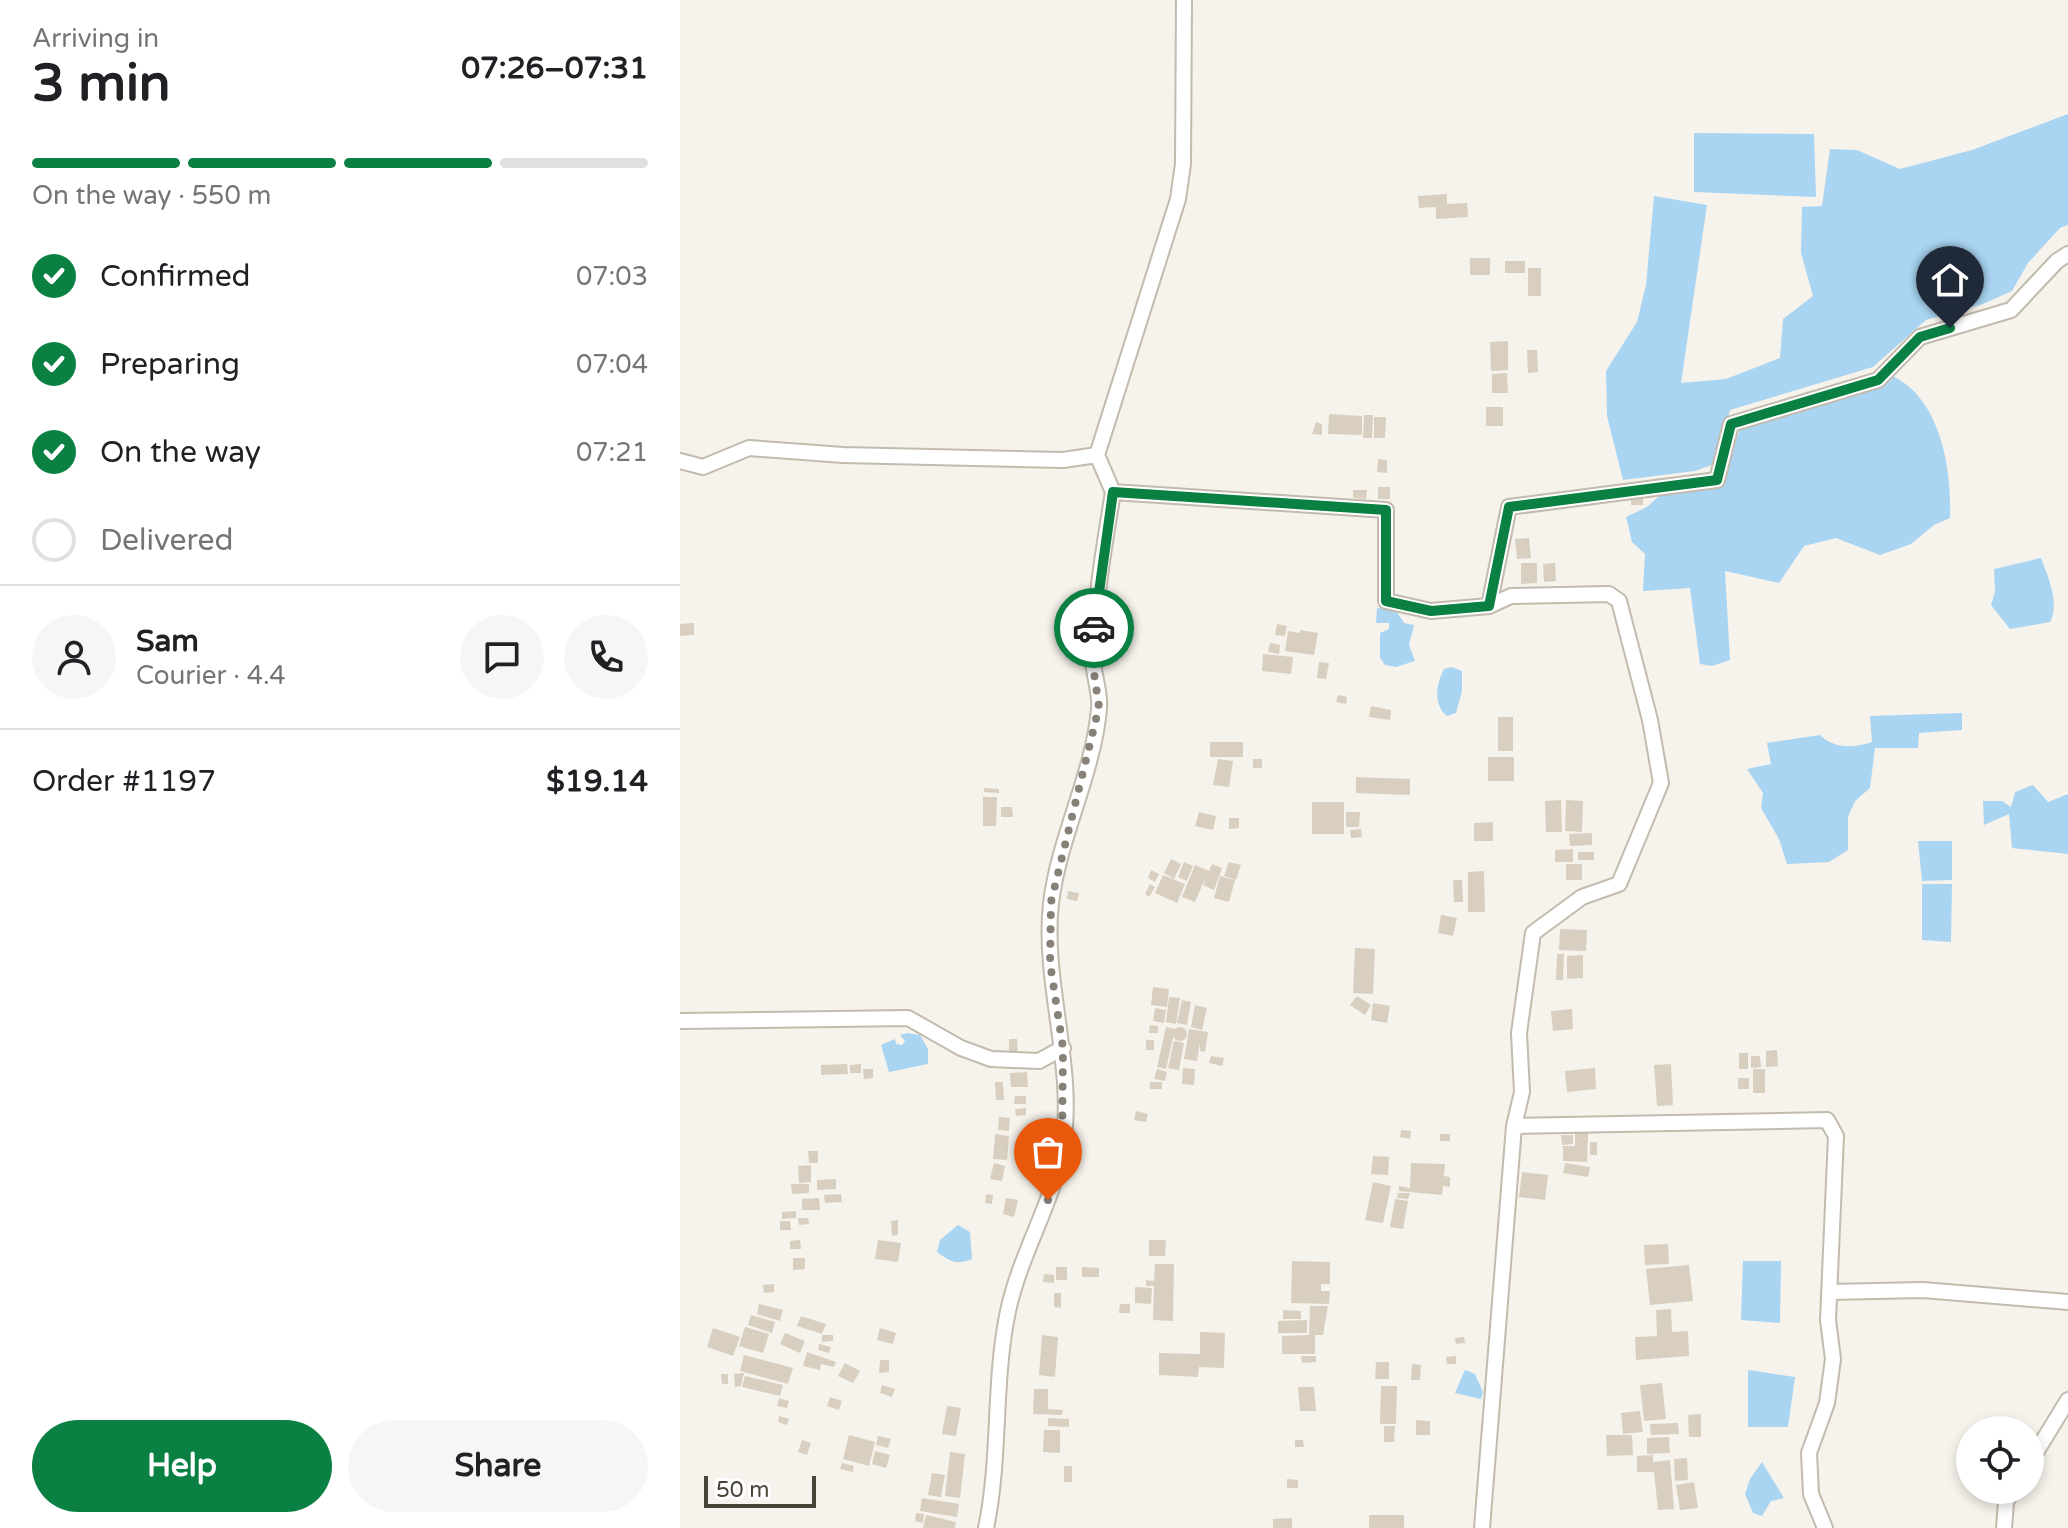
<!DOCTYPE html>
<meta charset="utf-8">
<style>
body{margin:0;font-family:"Varela Round",sans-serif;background:#f6f6f6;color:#202124;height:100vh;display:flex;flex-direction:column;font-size:30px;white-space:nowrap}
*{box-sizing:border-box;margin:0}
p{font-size:26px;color:#757577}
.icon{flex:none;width:44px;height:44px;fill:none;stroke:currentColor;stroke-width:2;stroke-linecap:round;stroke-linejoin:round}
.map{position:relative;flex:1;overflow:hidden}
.side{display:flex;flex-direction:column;background:#fff;width:680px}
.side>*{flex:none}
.buttons{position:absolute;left:1276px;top:1416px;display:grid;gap:16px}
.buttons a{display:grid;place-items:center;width:88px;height:88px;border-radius:50%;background:#fff;box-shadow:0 4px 12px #0003;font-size:40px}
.scale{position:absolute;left:24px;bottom:20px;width:112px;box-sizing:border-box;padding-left:8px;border:4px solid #4b4439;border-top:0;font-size:22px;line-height:28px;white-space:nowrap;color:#4b4439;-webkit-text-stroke:6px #fff;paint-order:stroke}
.pin{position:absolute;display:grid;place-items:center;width:68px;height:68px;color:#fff;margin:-82px -34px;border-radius:50% 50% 50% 0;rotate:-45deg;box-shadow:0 0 8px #0007}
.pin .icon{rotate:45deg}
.courier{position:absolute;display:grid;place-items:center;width:80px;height:80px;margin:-40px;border:6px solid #0b8043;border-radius:50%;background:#fff;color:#222;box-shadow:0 2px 10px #0007}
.head em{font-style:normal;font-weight:700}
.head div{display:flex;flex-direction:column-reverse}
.head{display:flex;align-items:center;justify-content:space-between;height:136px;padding:0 32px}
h1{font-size:52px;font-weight:700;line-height:60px}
.bar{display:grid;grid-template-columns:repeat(4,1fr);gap:12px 8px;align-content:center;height:96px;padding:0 32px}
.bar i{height:10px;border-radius:6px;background:#e0e0e0}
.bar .on{background:#0b8043}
.bar p{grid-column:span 4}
.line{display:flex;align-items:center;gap:20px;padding:0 32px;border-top:2px solid #e0e0e0}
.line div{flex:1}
.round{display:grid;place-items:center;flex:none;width:84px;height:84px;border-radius:42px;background:#f6f6f6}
ol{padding:0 32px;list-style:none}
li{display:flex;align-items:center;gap:24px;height:88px}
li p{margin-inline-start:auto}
li .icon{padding:8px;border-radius:50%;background:#0b8043;color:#fff;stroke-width:4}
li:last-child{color:#757577}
li i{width:44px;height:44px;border:4px solid #e0e0e0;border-radius:50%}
.action{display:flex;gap:16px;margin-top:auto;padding:16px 32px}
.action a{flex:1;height:92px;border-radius:48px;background:#0b8043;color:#fff;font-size:32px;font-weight:700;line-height:92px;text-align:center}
.action a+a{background:#f6f6f6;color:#202124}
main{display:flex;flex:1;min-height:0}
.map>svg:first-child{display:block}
.water{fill:#a9d4f2}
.building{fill:#d8cfc1}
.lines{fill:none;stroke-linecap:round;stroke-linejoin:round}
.minor-casing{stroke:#c2bbae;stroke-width:18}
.minor{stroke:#fff;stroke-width:14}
.done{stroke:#878178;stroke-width:8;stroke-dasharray:0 14.4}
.route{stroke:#0b8043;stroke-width:10}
</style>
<main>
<section class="side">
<div class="head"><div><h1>3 min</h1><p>Arriving in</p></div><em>07:26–07:31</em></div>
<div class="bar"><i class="on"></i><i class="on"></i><i class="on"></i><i></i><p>On the way · 550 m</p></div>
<ol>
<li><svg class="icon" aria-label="check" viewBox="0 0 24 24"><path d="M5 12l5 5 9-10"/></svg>Confirmed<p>07:03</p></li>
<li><svg class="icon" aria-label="check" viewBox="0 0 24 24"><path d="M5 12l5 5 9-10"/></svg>Preparing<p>07:04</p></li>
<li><svg class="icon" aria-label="check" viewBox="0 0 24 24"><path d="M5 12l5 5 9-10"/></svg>On the way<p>07:21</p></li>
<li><i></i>Delivered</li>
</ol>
<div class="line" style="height:144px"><a class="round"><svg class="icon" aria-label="person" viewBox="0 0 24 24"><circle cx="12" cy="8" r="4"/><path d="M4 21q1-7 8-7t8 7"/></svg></a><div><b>Sam</b><p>Courier · 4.4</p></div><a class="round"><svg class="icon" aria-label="chat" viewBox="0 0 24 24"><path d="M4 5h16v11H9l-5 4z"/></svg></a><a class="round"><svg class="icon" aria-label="phone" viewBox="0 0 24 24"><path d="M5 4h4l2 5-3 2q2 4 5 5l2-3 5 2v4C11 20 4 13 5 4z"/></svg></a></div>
<div class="line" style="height:104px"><div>Order #1197</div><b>$19.14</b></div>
<div class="action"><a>Help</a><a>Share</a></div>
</section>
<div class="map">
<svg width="1388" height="1528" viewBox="0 0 1388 1528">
<rect width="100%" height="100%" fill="#f6f3ec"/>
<path class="water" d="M1388,114v111l-8,3 -32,35 -16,28 -29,13 -57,16 -53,47 -143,43 -13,53 -22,8 -72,9 -16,-64 -1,-45 31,-49 9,-37 8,-89 53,9 -26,178 45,-4 54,-21 3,-39 30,-23 -12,-43 1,-46 20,-1 8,-57 27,1 43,19 72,-19z
M1014,133l120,1 2,63 -122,-5z
M1210,375c50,21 62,93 60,143l-16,7 -23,19 -31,11 -44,-17 -32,8 -25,37 -54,-12 5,89 -18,6 -12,-2 -10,-76 -47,3 2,-37 -13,-12 -6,-25 21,-10 21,-19 55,-10 20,-58z
M1361,558c7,18 19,46 9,64l-40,7 -19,-24 4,-13 -1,-23z
M697,608l18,1 9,14 10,2 -5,20 6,16 -19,6 -11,-2 -5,-7v-25l9,-4v-6h-13z
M772,667l10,4v20l-6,22 -9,3c-14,-11 -11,-32 -3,-47z
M1282,713v17l-43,3 -1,15h-43l-5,40 -15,13 -7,16v33l-19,12 -42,2 -8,-25 -18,-31 2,-15 -16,-24 24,-5 -4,-21 53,-8c14,14 33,13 52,7l-2,-26z
M1353,785l15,17 20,-8v60l-56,-6 -3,-34 -25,11 -1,-24h19l9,6 4,-15z
M1238,841h34v39l-30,1z
M1242,884h30l-1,58 -29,-2z
M227,1033l13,2 8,14v15l-39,8 -8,-27 14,-6 1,5 6,1 3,-4 -5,-6z
M278,1225l12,7 2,27c-15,6 -22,3 -35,-7l3,-12z
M1063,1261h38l-1,62 -39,-3z
M785,1370l10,4 8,18 -2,7 -26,-6z
M1068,1370l47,7 -7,50h-40z
M1082,1462l22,36 -13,3 -9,15 -9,-3 -8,-19 5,-15z"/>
<path class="building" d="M767,194v10l20,-1 1,14 -32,2v-12l-17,1 -1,-12z
M790,258h20v17h-20z
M825,261h20v12h-20z
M848,268h13v28h-13z
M828,341v29l-17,1 -1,-29z
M847,350h10l1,22 -10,1z
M827,373l1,20h-16v-19z
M806,407h17v19h-17z
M649,414l33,2v19l-34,-1z
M684,415h9l-1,23h-9z
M694,417h12l-1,21h-11z
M636,422l6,2v11l-10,-1z
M698,459l9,1v13l-10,-1z
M698,487h12v12h-12z
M673,490h14l-1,9 -13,-1z
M951,494h12v11h-12z
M849,538l2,20 -14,1 -2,-20z
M841,563h16v20l-16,1z
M875,563l1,18 -12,1 -1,-18z
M14,623v12l-14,1v-12z
M597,624l10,2 -2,10 -10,-1z
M620,630l18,3 -4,22 -29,-4 3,-20 12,2z
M590,643l10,2 -1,9 -11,-2z
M583,654l30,3 -2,17 -29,-3z
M639,662l10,1 -3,16 -9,-1z
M658,695l9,2 -1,7 -10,-2z
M691,706l20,4 -1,10 -21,-3z
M818,717h15v34h-15z
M530,742h33v15h-33z
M808,757h26v24h-26z
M538,759l15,2 -4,26 -16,-2z
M573,759h9v9h-9z
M676,777l54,2v16l-54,-2z
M304,788l15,1v4l-15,-1z
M303,797h14l-1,29h-13z
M881,800l1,32h-16l-1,-31z
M886,800l17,1 -1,31 -17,-1z
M632,802h32v32h-32z
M321,807h11l1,10h-12z
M519,812l17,4 -3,14 -18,-4z
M666,812h14l-1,15h-13z
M549,818h10v10l-10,1z
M813,822v19h-19v-18z
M681,829l1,8 -11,1 -1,-8z
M912,833v12l-22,1 -1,-12z
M893,849v13h-18v-12z
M898,852h16v8h-16z
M491,859l10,5 -7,15 -10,-6z
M504,862l9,4 -6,15 -9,-4z
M549,862l12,3 -5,15 -12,-4z
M532,864l10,4 -8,22 -11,-5 4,-11 -12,28 -13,-5 13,-32 14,6z
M886,864h16v16h-16z
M471,870l8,4 -4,8 -7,-4z
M804,871l1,41h-17v-40z
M483,875l22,9 -8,19 -22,-10z
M540,876l15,4 -6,22 -15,-4z
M773,880h9l1,22h-9z
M470,884l5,3 -6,10 -4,-3z
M388,891l11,2 -2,8 -10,-2z
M761,915l16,3 -4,18 -15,-3z
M880,929l27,1 -1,21 -27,-1z
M675,948l20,1 -2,45 -20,-1z
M877,954h7l-1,26h-7z
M903,955v23l-16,1v-23z
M473,987l16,2 -2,18 -16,-2z
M677,996l14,9 -6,10 -15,-10z
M489,997l11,1 -4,26 -10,-2z
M502,1000l9,2 -4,23 -10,-2z
M693,1003l17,3 -3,17 -16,-3z
M515,1005l12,3 -5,22 -11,-3z
M475,1008l11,2 -2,13 -11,-2z
M892,1009l1,20 -20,2 -2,-20z
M470,1025l8,1v7h-9z
M493 1034a7 7 0 1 1 14 0a7 7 0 1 1-14 0Z
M486,1027l9,2 -9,40 -9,-2z
M509,1029l19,3 -3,20 -5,-1v-9l-3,19 -13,-2z
M329,1039h8l1,15h-9z
M466,1040h8v10h-8z
M494,1041l10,2 -5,27 -11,-2z
M1097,1050l1,16 -12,1v-16z
M1059,1053h9v16h-9z
M531,1056l13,2 -2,8 -13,-3z
M1071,1056h9l1,11 -10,1z
M167,1064l1,10 -27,1v-10z
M181,1064v9h-11v-8z
M991,1064l2,41 -16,1 -3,-41z
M503,1068l12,1 -1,16 -12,-1z
M915,1068l1,21 -29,3 -2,-21z
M183,1069h10v9l-9,1z
M477,1069l10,3 -2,9 -11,-2z
M1073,1069h12v24h-12z
M347,1072l1,15h-17l-1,-14z
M1058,1078h11v11h-11z
M315,1082h8l1,18h-8z
M470,1082h12v7h-12z
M335,1096h11v8h-12z
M346,1108v7l-10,1 -1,-7z
M456,1111l12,3 -2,8 -12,-2z
M319,1117l11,1 -1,13 -11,-1z
M721,1130l10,1 -1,8 -10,-2z
M895,1133h13l-1,29 -24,-1v-15h12z
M315,1134l14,2 -2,24 -14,-1z
M760,1134h10v7h-10z
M881,1135h12v9l-11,1z
M910,1142h7v13h-7z
M128,1151h10v12h-9z
M693,1156l16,1 -1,18 -17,-1z
M354,1161h11v11h-10z
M314,1163l11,3 -3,15 -12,-2z
M731,1163l34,1 -1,12 6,1v10l-7,-1 -1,9 -43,-4v-5l11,2z
M885,1163l25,4 -2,10 -25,-4z
M131,1165v17l-12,1 -1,-17z
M842,1172l26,3 -3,25 -26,-3z
M156,1179v10l-19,1v-10z
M693,1182l18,4 -8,37 -18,-3z
M111,1184h18v9l-17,1z
M718,1193h12l-2,6 -11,-1z
M161,1194l1,8 -17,1 -1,-8z
M306,1194l7,1 -1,9 -7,-1z
M139,1198l1,12h-18v-11z
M326,1198l12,2 -4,17 -11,-3z
M715,1199l13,2 -5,28 -13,-2z
M116,1211v7l-14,1v-7z
M118,1218h10l1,6 -10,1z
M218,1220v15l-6,1 -1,-15z
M100,1221h10l1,9h-11z
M120,1240l1,9h-11v-8z
M198,1240l23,3 -3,19 -23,-3z
M469,1240h17l-1,16h-16z
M988,1244l1,20 -24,1 -1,-20z
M113,1258h12v11l-12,1z
M612,1261l38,1v22h-9v7h9l-1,13 -38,-1z
M475,1264h19l-1,57 -20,-1 1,-34h-8v-6l8,1z
M1009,1265l4,36 -43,4 -4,-36z
M376,1267h11v13h-11z
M402,1267l17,1v9h-17z
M364,1274l10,1v8l-11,-1z
M94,1284v8l-10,1 -1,-8z
M455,1287l17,1 -1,16 -16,-1z
M374,1293h7v15l-7,-1z
M79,1304l24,6 -3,11 -23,-7z
M440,1304h10v9h-11z
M630,1306h18l-5,29h-8v19h-33v-18l27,-1z
M991,1309l1,23 16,-1 1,25 -53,4 -1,-23 22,-1 -1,-26z
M603,1310l18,1v8h-18z
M71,1315l24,7 -3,11 -24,-8z
M121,1316l25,8 -4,10 -25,-8z
M627,1320v13h-29v-12z
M65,1327l24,7 -6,19 -24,-7z
M33,1328l27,9 -7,19 -26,-9z
M200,1328l16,5 -3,11 -16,-4z
M520,1332l25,1 -1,35 -25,-1 -1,10 -39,-2v-22l41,1z
M105,1333l20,8 -5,12 -20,-9z
M142,1335h11v6l-11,1z
M362,1335l16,2 -3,40 -16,-2z
M784,1337l1,6 -9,1 -1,-6z
M139,1344l12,3 -2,6 -11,-3z
M127,1352l29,10 -2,5 -13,-3 -1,6 -17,-4z
M64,1355l49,13 -5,16 -48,-13z
M621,1356h15v6l-14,1z
M776,1356v8h-9l-1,-7z
M200,1360h9v12l-10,1z
M696,1362h13v17h-14z
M165,1363l15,8 -7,12 -15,-7z
M732,1364l9,1 -1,15h-9z
M64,1373l-3,13 -6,1 -1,-13z
M41,1374h7v10h-6z
M65,1376l38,9 -3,11 -38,-9z
M982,1383l4,36 -22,2 -4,-36z
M202,1385l13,4 -3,8 -12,-4z
M701,1386h16l-1,38h-16z
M618,1387h16l2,24h-16z
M354,1389h14v20l15,1 -1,5 -29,-1z
M150,1397l12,4 -3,9 -12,-4z
M99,1398l10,3 -2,7 -10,-2z
M267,1406l14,2 -5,28 -14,-2z
M960,1411l3,21 -20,2 -2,-21z
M1021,1414v23h-12l-1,-22z
M99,1416l10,3 -2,6 -9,-3z
M368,1418l21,1v8l-21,-1z
M736,1420l14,1v14h-14z
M998,1423l1,11 -28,1 -1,-11z
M704,1426h11l-1,16h-10z
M364,1430h16v23l-17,-1z
M169,1435l26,7 -6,24 -26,-7z
M926,1435h26l1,20 -26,1z
M198,1436l13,3 -3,9 -12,-3z
M989,1437l1,16 -23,1v-16z
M122,1440l9,3 -4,12 -9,-3z
M615,1440h8l1,7h-9z
M195,1451l15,4 -4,13 -14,-4z
M270,1452l15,2 -5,44 -15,-2z
M973,1455v7l17,-2 4,49 -16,1 -4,-38h-17v-16z
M1007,1458l1,22 -13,1 -1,-22z
M162,1463l12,3 -1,6 -13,-3z
M384,1466h8v16h-8z
M252,1473l13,2 -4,22 -13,-2z
M607,1479l11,1v8h-11z
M1014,1482l4,26 -18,2 -4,-25z
M242,1498l37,6 -2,13 -37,-6z
M236,1513l8,1 -1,9 -8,-2z
M246,1515l30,7 -1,6h-32z
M689,1515h35v13h-35z
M612,1518v10h-19v-9z"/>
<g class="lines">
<defs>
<path id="minor" d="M417,455l81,-256 5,-35 1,-164
M0,461l23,6 46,-19 94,7 220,5 34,-5 16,37 273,18v91l45,10 58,-5 20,-99 208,-27 14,-56 147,-44 42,-43 91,-27 46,-49 11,-7
M809,606l22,-10 98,-2 10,7 31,119 11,63 -42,101 -37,13 -49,36 -14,100 3,59 -8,34
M0,1021l228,-3 53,30 30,11 48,2 24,-13
M1149,1292l94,-2 145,12
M1350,1462l38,-62
M306,1528c15,-72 7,-146 22,-217 12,-56 43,-104 54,-160 15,-82 -20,-167 -11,-248 8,-66 42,-128 48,-194 2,-18 -7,-36 -6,-54 2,-55 11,-108 20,-163
M802,1528l32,-402 313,-6 9,16 -8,184 5,39 -6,44 -18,50 2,41 14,34
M1324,1528l2,-26 7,-12"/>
</defs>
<use href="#minor" class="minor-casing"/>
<use href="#minor" class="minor"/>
</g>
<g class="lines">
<path class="done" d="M368,1200l14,-51 1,-101 -13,-85 1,-61 48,-195 -6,-41 1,-38"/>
<path class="route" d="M414,628l19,-136 273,18v91l45,10 58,-5 20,-99 208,-27 14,-56 147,-44 42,-43 30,-9"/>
</g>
</svg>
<div class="buttons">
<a><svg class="icon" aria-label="locate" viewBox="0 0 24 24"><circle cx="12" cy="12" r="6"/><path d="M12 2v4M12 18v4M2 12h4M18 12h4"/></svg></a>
</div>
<div class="scale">50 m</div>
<div class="pin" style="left:368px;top:1200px;background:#ea580c"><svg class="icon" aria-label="bag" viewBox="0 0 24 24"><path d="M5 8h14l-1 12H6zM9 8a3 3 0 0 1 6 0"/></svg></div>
<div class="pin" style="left:1270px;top:328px;background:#1f2937"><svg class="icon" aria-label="home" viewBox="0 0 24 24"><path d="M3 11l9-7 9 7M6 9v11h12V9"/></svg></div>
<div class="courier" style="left:414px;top:628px"><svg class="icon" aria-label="car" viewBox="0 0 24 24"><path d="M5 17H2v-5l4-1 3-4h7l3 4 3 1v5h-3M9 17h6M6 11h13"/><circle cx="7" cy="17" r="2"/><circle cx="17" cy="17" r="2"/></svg></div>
</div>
</main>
